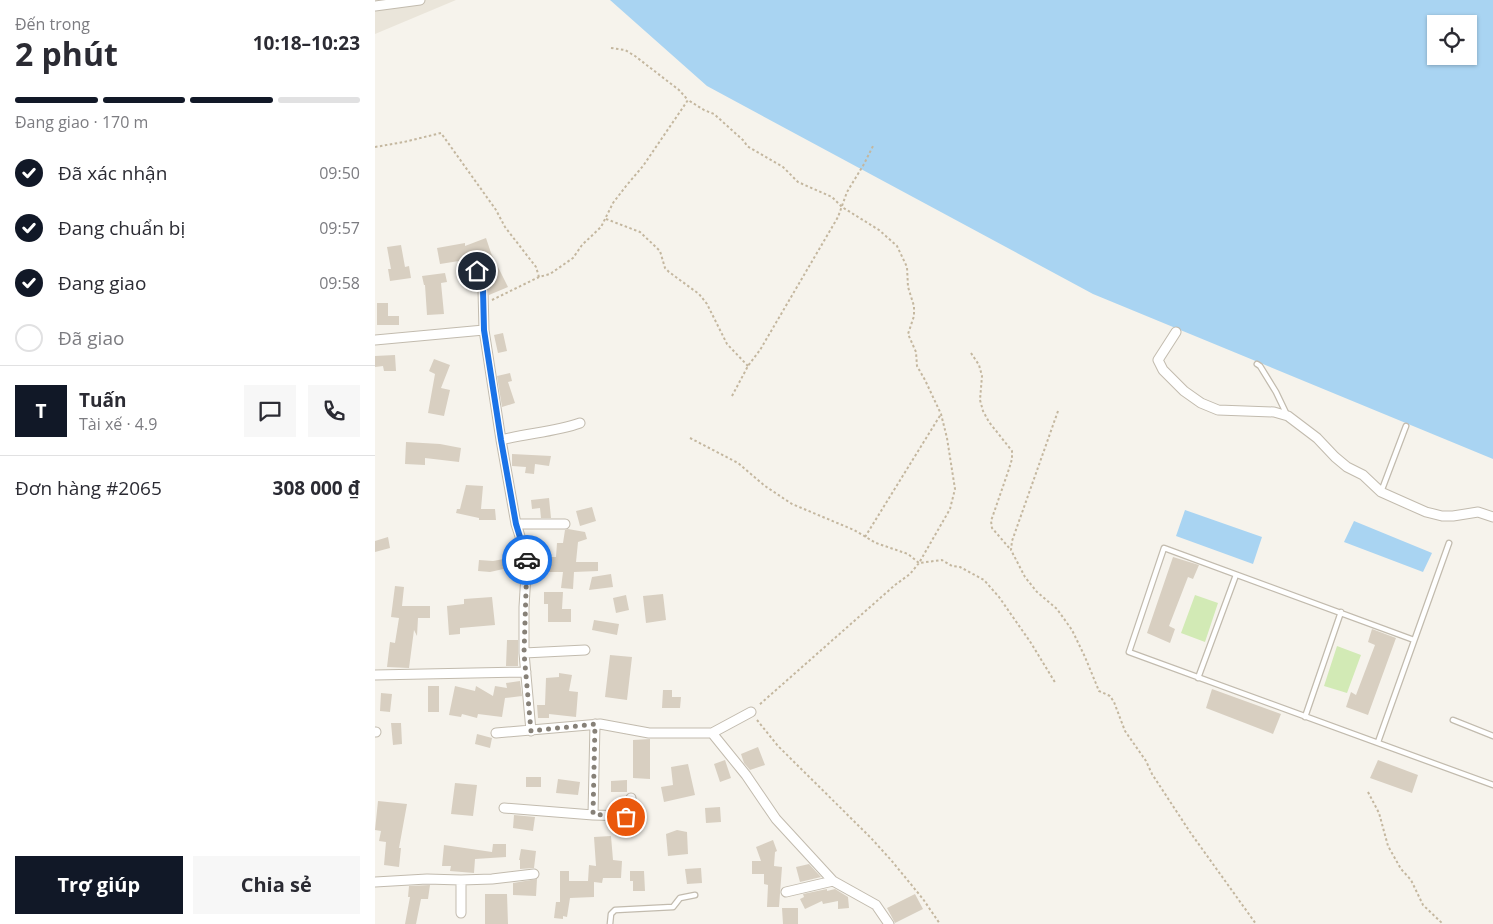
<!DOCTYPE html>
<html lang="vi">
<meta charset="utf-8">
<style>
body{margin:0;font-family:"Open Sans",sans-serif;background:#f7f7f7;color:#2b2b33;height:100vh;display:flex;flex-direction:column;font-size:19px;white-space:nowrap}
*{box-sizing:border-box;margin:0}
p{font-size:16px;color:#7c7c81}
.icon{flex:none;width:28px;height:28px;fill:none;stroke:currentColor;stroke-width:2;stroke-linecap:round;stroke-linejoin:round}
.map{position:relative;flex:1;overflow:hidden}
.drawer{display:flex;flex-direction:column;background:#fff;width:375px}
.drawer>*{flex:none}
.fabs{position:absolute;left:1052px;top:15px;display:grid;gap:10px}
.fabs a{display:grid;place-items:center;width:50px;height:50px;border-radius:0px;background:#fff;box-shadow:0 1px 4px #0004;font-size:25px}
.pin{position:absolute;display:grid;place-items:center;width:42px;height:42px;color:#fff;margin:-21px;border:2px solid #fff;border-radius:50%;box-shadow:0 1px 5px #0007}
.courier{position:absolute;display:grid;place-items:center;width:50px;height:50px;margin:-25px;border:4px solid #1a73e8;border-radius:50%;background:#fff;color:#222;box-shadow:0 1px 6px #0007}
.overview em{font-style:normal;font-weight:700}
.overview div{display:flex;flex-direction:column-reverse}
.overview{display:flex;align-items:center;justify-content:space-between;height:85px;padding:0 15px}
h1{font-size:32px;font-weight:700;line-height:38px}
.bar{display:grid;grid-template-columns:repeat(4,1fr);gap:8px 5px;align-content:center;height:60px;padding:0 15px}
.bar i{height:6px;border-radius:4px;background:#e1e1e2}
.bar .active{background:#111827}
.bar p{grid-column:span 4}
.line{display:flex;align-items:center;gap:12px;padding:0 15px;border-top:1px solid #e1e1e2}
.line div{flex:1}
.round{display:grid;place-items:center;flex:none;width:52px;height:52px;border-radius:0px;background:#f7f7f7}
ol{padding:0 15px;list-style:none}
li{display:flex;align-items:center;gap:15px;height:55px}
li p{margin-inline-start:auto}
li .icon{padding:5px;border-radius:50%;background:#111827;color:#fff;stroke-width:4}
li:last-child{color:#7c7c81}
li i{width:28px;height:28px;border:2px solid #e1e1e2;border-radius:50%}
.button{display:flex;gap:10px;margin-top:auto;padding:10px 15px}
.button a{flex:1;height:58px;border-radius:0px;background:#111827;color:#fff;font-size:20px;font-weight:700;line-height:58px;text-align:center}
.button a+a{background:#f7f7f7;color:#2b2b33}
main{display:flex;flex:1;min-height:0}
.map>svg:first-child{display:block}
.residential{fill:#eae5da}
.green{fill:#d2eab5}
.water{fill:#a9d4f2;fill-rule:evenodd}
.building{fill:#d8cfc1}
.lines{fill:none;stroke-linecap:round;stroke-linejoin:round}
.lane-casing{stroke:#c2bbae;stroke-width:7}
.street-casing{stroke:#c2bbae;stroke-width:11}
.path{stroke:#c4b79f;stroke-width:2;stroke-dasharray:2.5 2.5;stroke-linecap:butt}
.lane{stroke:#fff;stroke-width:4.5}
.street{stroke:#fff;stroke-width:9}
.done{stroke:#878178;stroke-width:5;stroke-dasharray:0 9}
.route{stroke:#1a73e8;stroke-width:6}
</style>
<main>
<section class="drawer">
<div class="overview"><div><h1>2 phút</h1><p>Đến trong</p></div><em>10:18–10:23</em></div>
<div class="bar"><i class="active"></i><i class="active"></i><i class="active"></i><i></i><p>Đang giao · 170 m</p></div>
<ol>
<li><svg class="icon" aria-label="check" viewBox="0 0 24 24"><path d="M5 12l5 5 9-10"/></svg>Đã xác nhận<p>09:50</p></li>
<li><svg class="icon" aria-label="check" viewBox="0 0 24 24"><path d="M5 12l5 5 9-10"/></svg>Đang chuẩn bị<p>09:57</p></li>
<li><svg class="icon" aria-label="check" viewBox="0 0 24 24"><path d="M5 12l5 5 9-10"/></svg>Đang giao<p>09:58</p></li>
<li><i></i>Đã giao</li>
</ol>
<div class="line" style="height:90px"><b class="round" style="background:#111827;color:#fff">T</b><div><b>Tuấn</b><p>Tài xế · 4.9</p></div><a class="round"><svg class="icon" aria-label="chat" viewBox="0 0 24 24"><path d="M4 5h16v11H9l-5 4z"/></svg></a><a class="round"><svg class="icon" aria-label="phone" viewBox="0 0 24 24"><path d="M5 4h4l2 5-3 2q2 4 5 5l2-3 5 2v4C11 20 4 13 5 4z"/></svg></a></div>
<div class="line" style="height:65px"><div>Đơn hàng #2065</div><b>308 000 ₫</b></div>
<div class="button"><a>Trợ giúp</a><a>Chia sẻ</a></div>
</section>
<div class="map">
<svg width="1118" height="924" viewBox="0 0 1118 924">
<rect width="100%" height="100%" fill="#f6f3ec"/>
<path class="residential" d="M0,0h81l-81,34z"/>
<path class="green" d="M820,595l23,8 -13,39 -24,-9z
M962,646l24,9 -14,38 -23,-7z"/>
<path class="water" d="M235,0h883v459l-400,-165 -386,-208zM1061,24h33v32h-33z
M810,510l77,27 -9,27 -77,-28z
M979,521l78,32 -9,19 -79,-30z"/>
<path class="building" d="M111,238l5,15 17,34 -19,8 -1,-15 -10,-22 -38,6 -3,-16 28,-5v3z
M26,245l4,22 4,-1 2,12 -21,3 -2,-12h3l-4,-22z
M70,273l2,9 -6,1 3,31 -17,1 -2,-30h-1l-2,-9z
M2,303h11v13h11v9h-22z
M128,333l4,18 -9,2 -4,-18z
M20,355l1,16h-12l-1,-5 -8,1v-11z
M59,359l16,6 -9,23 9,2 -6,26 -16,-3 7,-39 -6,-3z
M135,373l2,8 -4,1 7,21 -13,4 -5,-31z
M31,442l34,2 21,4 -2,14 -34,-4v7l-20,-1z
M137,454l39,2 -2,10 -14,-2 -1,10 -9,-1 1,-6 -14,-1z
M91,485l17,1 -2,23h14l1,11h-17v-2l-23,-5 1,-4h3z
M174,498l2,20h-10l-1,-10 -8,1 -1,-9z
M217,507l4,14 -16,5 -4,-15z
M193,529l17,3 2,7 -9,3 -2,20h22v9l-24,1 -1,17 -12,-1 2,-16h-24v-15h17l1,-14h6l2,-13z
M13,537l2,11 -15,4v-11z
M798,557l26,8 -6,14 -5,-2 -19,49 6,3 -5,14 -23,-10z
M134,558v4h7v4l-26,6 -12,-1 1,-11 14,1z
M236,574l2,13 -24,3 3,-13z
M20,586l9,1 -2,19h28v12h-12l-1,18 -3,-6 -5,38 -22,-1 3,-25 5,1 4,-25 -8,-1z
M169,592h19l-1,17h9v13h-23v-18h-4z
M288,594l3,26 -20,3 -3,-27z
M251,595l3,15 -13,3 -3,-15z
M117,597l3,28 -35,3v6l-11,1 -2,-29 17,-2v-5z
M219,620l25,4 -2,11 -25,-5z
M997,629l24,9 -28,77 -22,-8 5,-15 5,3 19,-50 -7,-3z
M132,640h11v26h-12z
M235,655l22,2 -5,43 -22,-3z
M184,673l13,2 -3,16 9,1 -2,25 -27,-3v4h-11l-1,-13h8l1,-27 13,-1z
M145,681l2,15 -17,2 -3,19 -24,-3 -1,4 -15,-4 -1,3 -12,-2 6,-29 20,5 1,-5 17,10 2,-10 12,2 -1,-5z
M53,686h11v26h-11z
M837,689l69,25 -8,20 -67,-26z
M288,690h9v7h9l-1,11h-18z
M6,693l11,1 -2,18 -10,-1z
M16,723h10l1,21 -9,1z
M102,734l15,4 -2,10 -15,-4z
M275,739v40l-17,-1v-38z
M383,747l7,18 -15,5 -6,-7 -3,-9z
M350,760l6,18 -11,4 -6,-18z
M1003,760l40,15 -6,18 -42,-15z
M313,764l7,31 -31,7 -3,-15 12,-2 -2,-18z
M151,777h15v10h-15z
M183,779l22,3 -2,13 -22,-2z
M252,780v12h-16v-11z
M80,783l22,2 -4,31 -22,-2z
M3,801l29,3 -8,44h2l-2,19 -15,-2 2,-23 -7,-1 2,-10 -6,-1z
M345,807l1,15 -15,1 -1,-15z
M139,815l21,2 -2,14 -20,-3z
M302,830l10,2 1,22 -20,2 -2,-22z
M236,836l2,24 9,1 -1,17h-18l-1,5 -8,-1v15l-24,1 -3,19 -4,-1v3l-9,-1 2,-16h4v-31h9v10h19l1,-16 7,1 -2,-29z
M398,840l4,11 -2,1 -1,14 8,1 -3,40h-12l1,-22 -4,-1v-10h-12v-13h9l-5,-14z
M118,844h13v13l-31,2 -1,14 -24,-2 1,-5h-9l2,-21 48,7z
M146,849l15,2 -2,17 -14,1v-9h-1z
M434,864l12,13 -21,5 -4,-15z
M326,868l1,15 -15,1 -2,-15z
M255,871h14l1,20h-12v-10h-3z
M162,879l-1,17 -23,-1v-12z
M55,885l-2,14h-7l-5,25h-11l5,-27h-2l1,-11z
M452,889v2l8,-2 13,8 1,11 -11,1v-8l-15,3 -1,-3 -17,8 -5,-10 4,-2 -1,-3z
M110,894h22l1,30h-23z
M540,894l8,15 -28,14 -8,-15z
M407,908h16v16h-15z"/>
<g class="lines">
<defs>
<path id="lane" d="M882,364l3,2 16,26 11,23
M1006,492l25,-66
M1039,640l-250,-92 -35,104 364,133
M823,678l38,-103
M930,717l36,-105
M1078,720l40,16
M1003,742l71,-199
M235,924l1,-10 4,-4 58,-3 7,-9 15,-3"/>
<path id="street" d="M0,6l45,-6
M102,271l6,19 1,40
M801,332l-18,28 5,10 21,21 17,12 17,7 56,2 14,4 29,22 18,19 12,10 16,8 18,17 45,20 16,4h11l25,-4 15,5
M0,340l109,-10 17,110 15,84 11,34 -3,49v46l7,78
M126,440c26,-7 54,-8 79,-17
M141,524h49
M149,653l61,-3
M0,675l151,-3
M376,712l-39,21 34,42 30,44 57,62 43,24 13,19
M0,732h1
M121,733l104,-9 49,9h63
M129,808l89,7 2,-91
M218,815l36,1 2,-3v-15
M86,880v33
M0,882l52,-3 34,1 31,-1 42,-5
M411,892l47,-11"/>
</defs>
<use href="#lane" class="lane-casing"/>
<use href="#street" class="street-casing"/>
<path class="path" d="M236,48l14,2 10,6 44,34 9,10
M0,147l29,-5 37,-9 55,77 9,17 31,40 3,10
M231,219l34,13 20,19 5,17 4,4 30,22 8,10 20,40 21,22
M117,300l47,-23 11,-3 23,-16 9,-13 19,-18 12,-24 13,-17 17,-20 45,-66 16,10 10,4 30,27 3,5 36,21 15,15 34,15 10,10 37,23 18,16 10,21 1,20 6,19v10l-6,18 8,18 1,14 8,14 16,34 6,24 8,51 -5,20 -31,54 -9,11 -15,11 -136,120
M596,353l8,12 3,11 -2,24 3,11 6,11 23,29v8l-3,10 -18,52 1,7 19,22
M357,396l16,-30 12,-16 78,-133 9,-25 17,-28 9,-18
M683,411l-46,130 -1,9 14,27 12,15 20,17 15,21 13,27 14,34 11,5 4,6 11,29 21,30 6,13 38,58 66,92
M315,438l48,25 27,23 27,18 62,26 22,13 32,11 11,9 23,-3 10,6 8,1 24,13 15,17 32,46 25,41
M490,537l76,-123
M382,720l21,26 93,92 20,22 32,39 17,25
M993,792l11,21 9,33 13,23 10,11 12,25 20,19"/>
<use href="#lane" class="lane"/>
<use href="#street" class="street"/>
</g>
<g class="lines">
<path class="done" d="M152,560l-3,93 7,78 64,-7 -2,90 33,3"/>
<path class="route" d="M102,271l6,19 1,40 17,110 15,84 11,36"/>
</g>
</svg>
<div class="fabs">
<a><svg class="icon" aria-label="locate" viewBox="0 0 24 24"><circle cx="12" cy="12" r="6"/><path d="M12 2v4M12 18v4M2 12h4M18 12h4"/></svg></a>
</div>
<div class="pin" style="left:251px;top:817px;background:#ea580c"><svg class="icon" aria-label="bag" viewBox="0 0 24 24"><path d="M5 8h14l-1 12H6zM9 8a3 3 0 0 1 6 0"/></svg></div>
<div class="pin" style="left:102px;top:271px;background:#1f2937"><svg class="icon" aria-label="home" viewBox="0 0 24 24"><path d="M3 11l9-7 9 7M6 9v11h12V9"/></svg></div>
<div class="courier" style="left:152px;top:560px"><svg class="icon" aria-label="car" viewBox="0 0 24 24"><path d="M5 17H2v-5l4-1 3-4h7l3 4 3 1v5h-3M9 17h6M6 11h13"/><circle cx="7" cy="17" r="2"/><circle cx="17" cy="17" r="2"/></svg></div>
</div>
</main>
